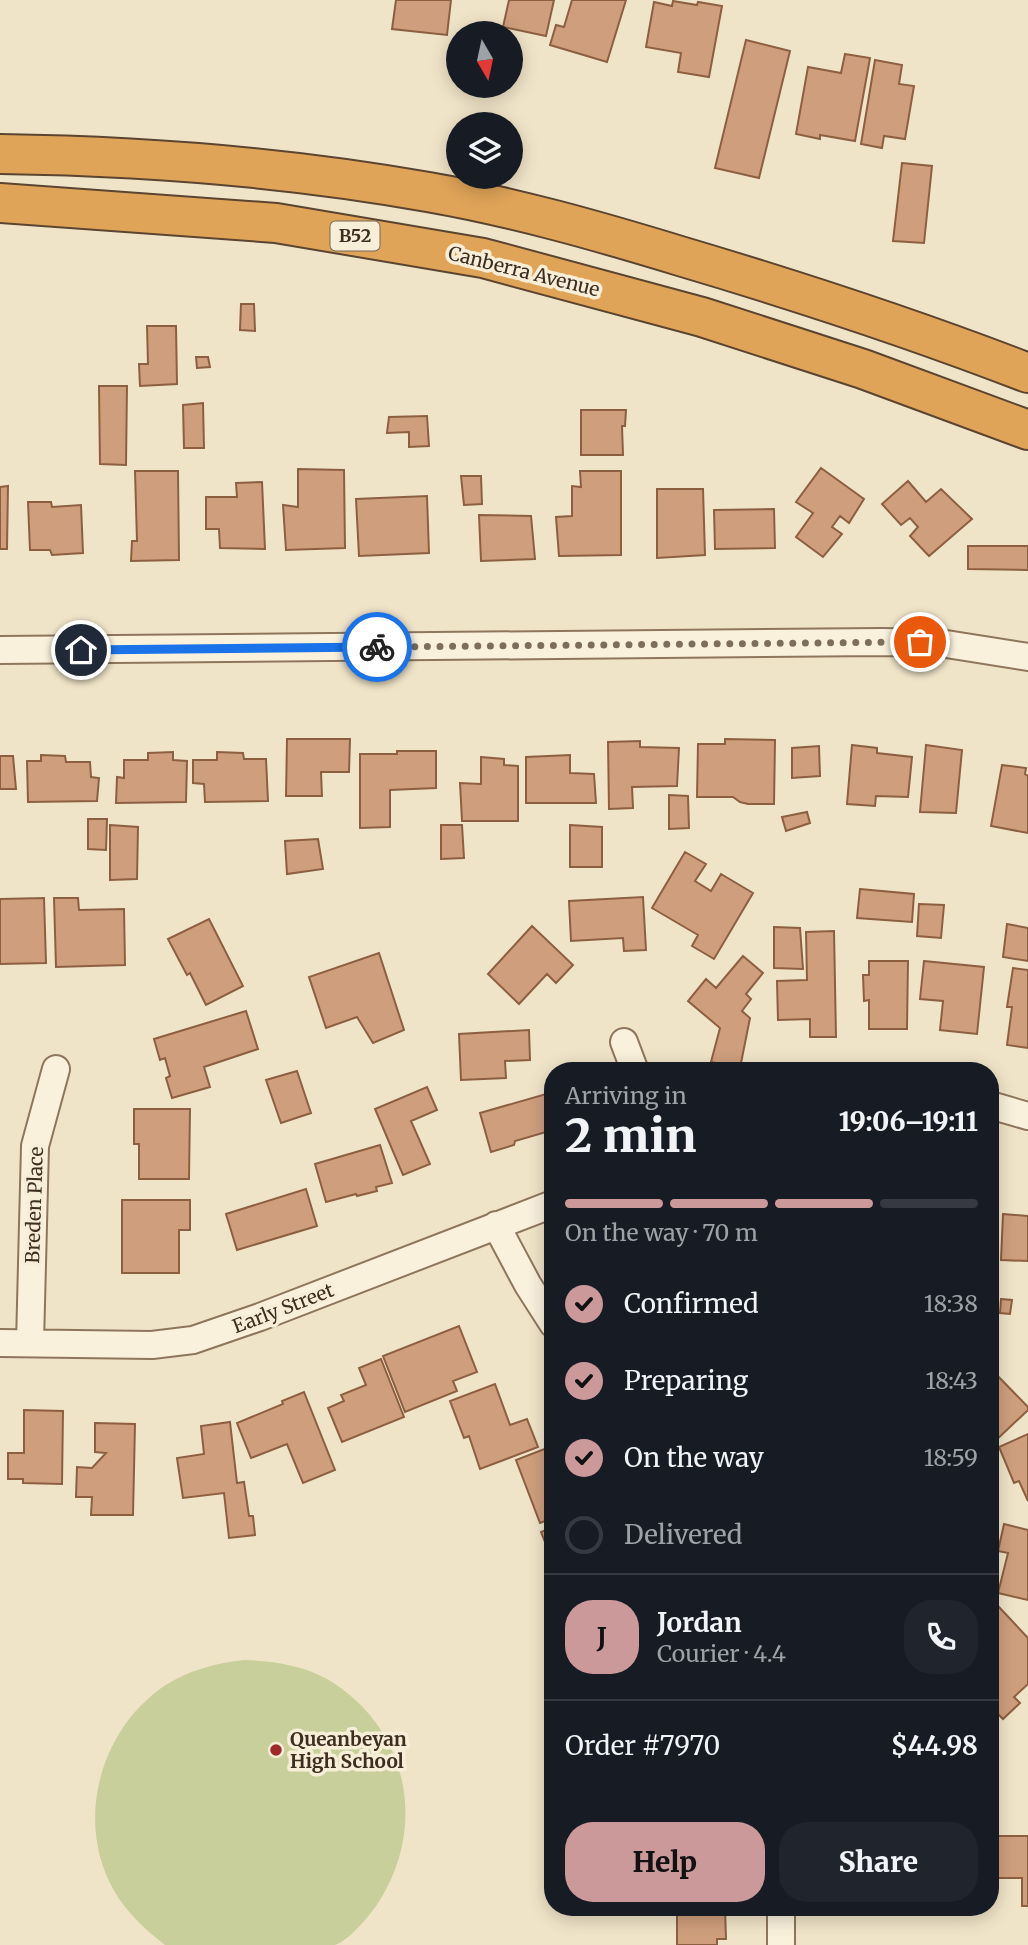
<!DOCTYPE html>
<meta charset="utf-8">
<style>
body{margin:0;font-family:Merriweather,serif;background:#20242c;color:#f1f3f6;height:100vh;display:flex;flex-direction:column;font-size:26px;white-space:nowrap}
*{box-sizing:border-box;margin:0}
p{font-size:23px;color:#9ea1a6}
.icon{flex:none;width:38px;height:38px;fill:none;stroke:currentColor;stroke-width:2;stroke-linecap:round;stroke-linejoin:round}
.map{position:relative;flex:1;overflow:hidden}
.panel{position:absolute;left:544px;top:1062px;width:455px;height:854px;display:flex;flex-direction:column;background:#171b24;border-radius:28px;box-shadow:0 4px 18px #0003}
.panel>*{flex:none}
.needle{width:46px;rotate:171deg}
.controls{position:absolute;left:446px;top:21px;display:grid;gap:14px}
.controls a{display:grid;place-items:center;width:77px;height:77px;border-radius:50%;background:#171b24;box-shadow:0 4px 18px #0003;font-size:35px}
.pin{position:absolute;display:grid;place-items:center;width:60px;height:60px;color:#fff;margin:-30px;border:4px solid #fff;border-radius:50%;box-shadow:0 2px 7px #0007}
.courier{position:absolute;display:grid;place-items:center;width:70px;height:70px;margin:-35px;border:5px solid #1a73e8;border-radius:50%;background:#fff;color:#222;box-shadow:0 2px 9px #0007}
.summary em{font-style:normal;font-weight:800}
.summary div{display:flex;flex-direction:column-reverse}
.summary{display:flex;align-items:center;justify-content:space-between;height:119px;padding:0 21px}
h1{font-size:46px;font-weight:800;line-height:52px}
.bar{display:grid;grid-template-columns:repeat(4,1fr);gap:10px 7px;align-content:center;height:84px;padding:0 21px}
.bar i{height:9px;border-radius:5px;background:#363941}
.bar .selected{background:#cc999b}
.bar p{grid-column:span 4}
.line{display:flex;align-items:center;gap:18px;padding:0 21px;border-top:2px solid #363941}
.line div{flex:1}
.round{display:grid;place-items:center;flex:none;width:74px;height:74px;border-radius:28px;background:#20242c}
ol{padding:0 21px;list-style:none}
li{display:flex;align-items:center;gap:21px;height:77px}
li p{margin-inline-start:auto}
li .icon{padding:7px;border-radius:50%;background:#cc999b;color:#111;stroke-width:4}
li:last-child{color:#9ea1a6}
li i{width:38px;height:38px;border:4px solid #363941;border-radius:50%}
.action{display:flex;gap:14px;margin-top:auto;padding:14px 21px}
.action a{flex:1;height:80px;border-radius:28px;background:#cc999b;color:#111;font-size:28px;font-weight:800;line-height:80px;text-align:center}
.action a+a{background:#20242c;color:#f1f3f6}
.map>svg:first-child{display:block}
.green{fill:#c9cf9b}
.building{fill:#cf9f7d;stroke:#8d5f41;stroke-width:2}
.lines{fill:none;stroke-linecap:round;stroke-linejoin:round}
.street-casing{stroke:#8d765c;stroke-width:30}
.highway-casing{stroke:#5b4430;stroke-width:42}
.street{stroke:#faf1dc;stroke-width:26}
.highway{stroke:#e0a458;stroke-width:38}
.done{stroke:#7c6e5b;stroke-width:7;stroke-dasharray:0 12.6}
.route{stroke:#1a73e8;stroke-width:9}
.poi-dot{fill:#9e2a2b;stroke:#f7eed8;stroke-width:2.5}
.labels{text-anchor:middle;stroke-width:7;stroke-linejoin:round;paint-order:stroke}
.shield{fill:#f7eed8;stroke:#756857;stroke-width:2}
.shield-label{font-size:18px;font-weight:bold;fill:#3d2e20}
.street-label{font-size:19px;fill:#3d2e20;stroke:#f7eed8}
.poi-label{font-size:19px;font-weight:bold;fill:#3d2e20;stroke:#f7eed8;text-anchor:start}
</style>
<div class="map">
<svg width="1028" height="1945" viewBox="0 0 1028 1945">
<rect width="100%" height="100%" fill="#f0e4c8"/>
<path class="green" d="M245,1660c28,1 57,5 82,19 80,47 101,144 53,221 -8,13 -30,40 -45,45 -11,0 -30,0 -42,0 -43,0 -85,0 -128,0 -14,-11 -27,-22 -39,-37 -55,-69 -33,-173 38,-222 25,-16 52,-23 81,-26z"/>
<path class="building" d="M396,0h55l-4,35 -55,-6z
M509,0h45l-8,36 -43,-9z
M572,0h54l-19,62 -57,-17 6,-20 8,2z
M673,1l24,4 1,-3 24,4 -13,71 -31,-5 3,-19 -35,-6 8,-45 18,4z
M746,40l44,11 -31,127 -44,-10z
M845,54l25,4 -15,83 -35,-6v4l-24,-5 12,-67 33,6z
M875,60l27,5 -3,19 15,2 -9,53 -21,-3 -2,12 -21,-4z
M902,163l30,3 -8,77 -31,-2z
M241,304h13l1,27 -15,-1z
M147,326h29l1,58 -37,2 -1,-22h9z
M196,357h12l2,10 -13,1z
M99,386h28l-1,79 -26,-1z
M203,403l1,45h-20l-1,-43z
M581,410h45l-1,16h-3l1,29h-42z
M427,416l2,30 -20,1v-15l-22,1 2,-16z
M821,468l43,31 -15,24 -9,-7 -8,11 10,7 -19,23 -27,-20 17,-24 -17,-11z
M298,469l46,1 1,78 -59,2 -3,-45 15,2z
M135,471h43l1,89 -48,1 1,-20h5z
M580,471h41v84l-62,1 -3,-39 16,-1v-30l9,1z
M461,476h20l1,28 -18,1z
M908,481l18,21 15,-13 31,30 -43,37 -19,-20 8,-9 -8,-9 -9,7 -19,-21z
M262,482l3,67 -45,-1 -1,-19h-13v-32h31l-1,-14z
M8,486l-1,63h-7v-62z
M657,489h46l2,66 -48,3z
M427,496l2,57 -70,3 -3,-57z
M28,502h23l1,5 29,-2 2,48 -31,2 -2,-5h-20z
M774,509l1,39 -60,1 -1,-39z
M479,515l52,1 4,43 -54,2z
M968,546h60v24l-60,-1z
M287,739h63l-1,33h-28l1,24h-36z
M725,739l50,1 -1,64h-26l-8,-2 -7,-5h-36l1,-53h27z
M640,741v6l39,1 -2,38 -45,1 1,21 -24,1 -1,-67z
M852,745l25,3v5l35,4 -4,40 -32,-1 -1,10 -28,-2z
M926,745l36,5 -6,63 -36,-1z
M819,746l1,30 -28,2v-30z
M397,751h39v37l-46,2v37l-30,1v-74h37z
M173,752v8l14,1 -1,41 -70,1 1,-26 7,1v-18h24v-7z
M217,752l26,1 1,6h22l2,42 -63,1 -1,-18 -11,-1v-23h24z
M41,755l24,1 1,6h24l1,15 8,1 -2,23 -69,1 -1,-41h14z
M570,755v18l24,1 2,29h-70v-46z
M0,756h13l3,33h-16z
M481,757l23,2v6l14,1v55h-56l-2,-38 21,1z
M1002,765l24,3 -1,6 3,2v57l-37,-7z
M669,795l19,1 1,32 -20,1z
M807,812l3,11 -24,8 -4,-14z
M88,819h19l-1,31 -18,-1z
M110,825l28,2 -1,52 -27,1z
M441,825h21l2,33 -23,1z
M570,825l32,2v40h-32z
M318,839l5,30 -36,5 -2,-33z
M685,852l21,12 -11,17 16,10 10,-17 32,19 -39,66 -22,-13 6,-11 -46,-27z
M860,889l54,5 -2,28 -55,-4z
M643,897l3,53 -22,1 -1,-13 -52,3 -2,-40z
M44,898l2,65 -46,1v-65z
M54,898h24l1,12 45,-1 1,56 -69,2z
M919,904l25,1 -3,33 -24,-2z
M209,919l34,67 -37,19 -16,-32 -3,2 -19,-36z
M1007,924l21,4v33l-25,-4z
M532,926l41,39 -17,18 -9,-9 -28,30 -31,-30z
M774,927l26,1 3,41 -29,-1z
M834,931l2,106h-26v-18l-32,1 -1,-39 30,-1 -1,-48z
M379,953l25,77 -31,13 -16,-26 -31,11 -17,-51z
M743,956l20,17 -17,21 5,5 -9,12 8,7 -10,50 -29,-6 9,-34 -32,-27 18,-22 10,9z
M869,961h39l-1,68h-38v-29l-5,1 -1,-26h6z
M924,961l60,6 -7,67 -37,-4 3,-29 -23,-2z
M1013,968l15,2v78l-21,-3 5,-38h-5z
M246,1011l12,38 -54,18 6,20 -38,11 -6,-20 4,-2 -5,-18 -5,2 -6,-21z
M529,1030l1,30 -25,1 1,17 -45,2 -2,-46z
M297,1071l14,42 -30,10 -15,-43z
M427,1087l10,23 -26,11 19,43 -27,11 -28,-66z
M553,1092v38l-38,11 -1,4 -23,7 -11,-39z
M134,1109h56l-1,70h-50v-35h-5z
M380,1145l12,38 -16,4 1,4 -20,5 -1,-2 -30,8 -11,-38z
M306,1189l11,37 -80,24 -11,-36z
M990,1189l8,1 -4,68 -4,-1z
M122,1200h68v30h-11v43h-57z
M1003,1214l25,2v45l-27,-1z
M1001,1299l11,1 -2,14 -10,-1z
M459,1326l18,46 -24,9 4,10 -52,21 -22,-56z
M381,1359l23,58 -62,25 -14,-34 16,-7 -3,-6 25,-10 -7,-17z
M990,1368l38,39v3l-36,34z
M495,1384l15,41 17,-6 11,28 -58,22 -11,-33 -5,2 -14,-37z
M304,1392l31,78 -32,13 -16,-39 -36,14 -14,-35 46,-19 -1,-3z
M24,1410l39,1 -1,73 -39,-1v-4h-15v-26h16z
M230,1422l7,61 7,-1 5,34h4l2,19 -26,3 -5,-45 -41,5 -6,-40 27,-4 -3,-28z
M95,1423l40,1 -2,91h-42l1,-18h-16l1,-30 15,1 14,-15 -11,-1z
M1028,1434v67l-9,-20 -5,2 -15,-36z
M547,1448l6,15v55l-13,5 -24,-63z
M1004,1524l24,6v70l-30,-7 10,-40 -10,-2z
M553,1527v35l-12,-30z
M999,1607l29,31v46l-14,13 6,6 -17,16 -13,-13v-91z
M993,1836h35v70h-6v-28h-29z
M677,1908h48l1,31h-9v6h-40z"/>
<g class="lines">
<defs>
<path id="street" d="M0,650l882,-8 58,1 88,14
M624,1042l11,29
M990,1105l38,11
M496,1225l32,60 25,39
M0,1343l152,2 41,-5 67,-23 293,-113
M30,1343l5,-197 21,-77
M781,1945v-37"/>
<path id="highway" d="M0,154c144,2 287,13 428,38 86,15 170,39 252,64 118,35 234,73 348,117
M0,203l276,20 207,35 219,59 161,52 165,61"/>
</defs>
<use href="#street" class="street-casing"/>
<use href="#highway" class="highway-casing"/>
<use href="#street" class="street"/>
<use href="#highway" class="highway"/>
</g>
<g class="lines">
<path class="done" d="M377,647l543,-5"/>
<path class="route" d="M81,650l296,-3"/>
</g>
<circle class="poi-dot" cx="276" cy="1750" r="7"/>
<g class="labels">
<rect class="shield" x="330.5" y="221.5" width="49" height="29" rx="5"/>
<g class="shield-label">
<text x="355" y="242">B52</text>
</g>
<g class="street-label">
<text transform="translate(524 271) rotate(14)" y="7">Canberra Avenue</text>
<text transform="translate(34 1205) rotate(-88)" y="7">Breden Place</text>
<text transform="translate(283 1308) rotate(-21)" y="7">Early Street</text>
</g>
<g class="poi-label">
<text x="290" y="1746">Queanbeyan<tspan x="290" dy="22">High School</tspan></text>
</g>
</g>
</svg>
<div class="controls">
<a><svg class="needle" viewBox="-14 -14 28 28"><path d="M0-13l5 13h-10z" fill="#e53935"/><path d="M0 13l5-13h-10z" fill="#9ea1a6"/></svg></a>
<a><svg class="icon" aria-label="layers" viewBox="0 0 24 24"><path d="M12 4l9 5-9 5-9-5zM3 14l9 5 9-5"/></svg></a>
</div>
<div class="pin" style="left:920px;top:642px;background:#ea580c"><svg class="icon" aria-label="bag" viewBox="0 0 24 24"><path d="M5 8h14l-1 12H6zM9 8a3 3 0 0 1 6 0"/></svg></div>
<div class="pin" style="left:81px;top:650px;background:#1f2937"><svg class="icon" aria-label="home" viewBox="0 0 24 24"><path d="M3 11l9-7 9 7M6 9v11h12V9"/></svg></div>
<div class="courier" style="left:377px;top:647px"><svg class="icon" aria-label="bike" viewBox="0 0 24 24"><circle cx="6" cy="16" r="4"/><circle cx="18" cy="16" r="4"/><path d="M6 16l4-8h5l3 8M10 8l3 8H6M13 5h3"/></svg></div>
<section class="panel">
<div class="summary"><div><h1>2 min</h1><p>Arriving in</p></div><em>19:06–19:11</em></div>
<div class="bar"><i class="selected"></i><i class="selected"></i><i class="selected"></i><i></i><p>On the way · 70 m</p></div>
<ol>
<li><svg class="icon" aria-label="check" viewBox="0 0 24 24"><path d="M5 12l5 5 9-10"/></svg>Confirmed<p>18:38</p></li>
<li><svg class="icon" aria-label="check" viewBox="0 0 24 24"><path d="M5 12l5 5 9-10"/></svg>Preparing<p>18:43</p></li>
<li><svg class="icon" aria-label="check" viewBox="0 0 24 24"><path d="M5 12l5 5 9-10"/></svg>On the way<p>18:59</p></li>
<li><i></i>Delivered</li>
</ol>
<div class="line" style="height:126px"><b class="round" style="background:#cc999b;color:#111">J</b><div><b>Jordan</b><p>Courier · 4.4</p></div><a class="round"><svg class="icon" aria-label="phone" viewBox="0 0 24 24"><path d="M5 4h4l2 5-3 2q2 4 5 5l2-3 5 2v4C11 20 4 13 5 4z"/></svg></a></div>
<div class="line" style="height:91px"><div>Order #7970</div><b>$44.98</b></div>
<div class="action"><a>Help</a><a>Share</a></div>
</section>
</div>
